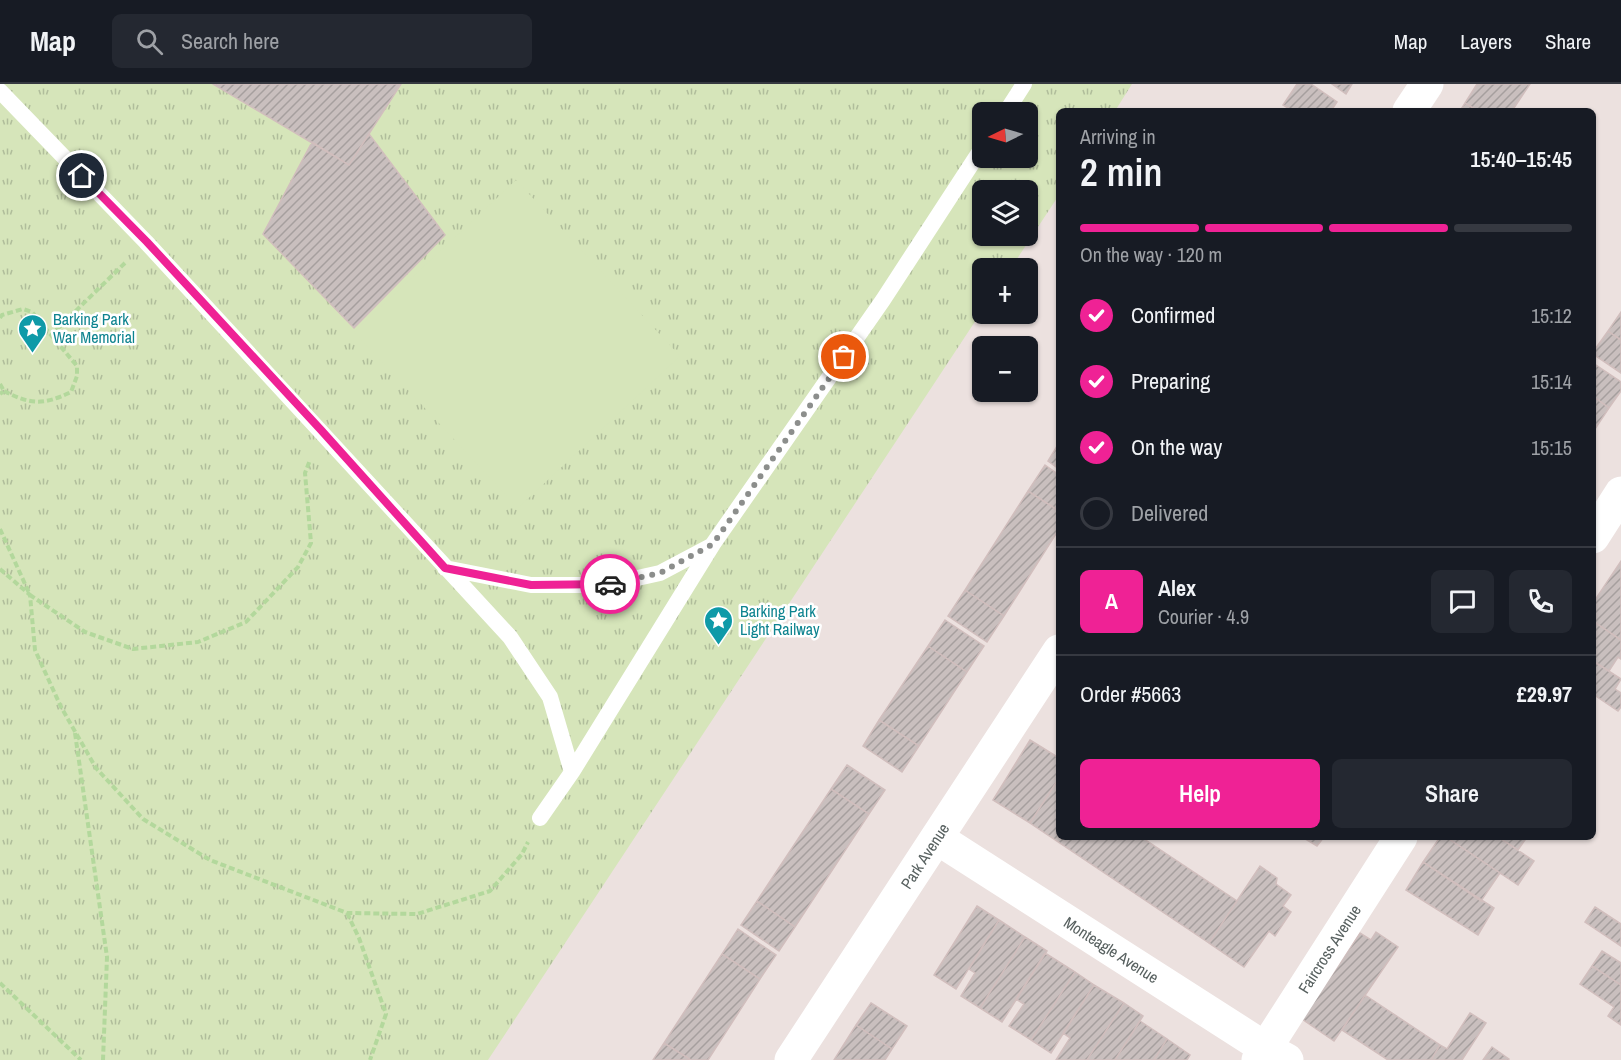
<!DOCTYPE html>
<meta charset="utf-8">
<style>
body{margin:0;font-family:"Archivo Narrow",sans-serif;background:#242831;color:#f1f3f6;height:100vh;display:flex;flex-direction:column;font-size:22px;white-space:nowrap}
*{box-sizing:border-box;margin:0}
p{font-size:20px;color:#9ea1a6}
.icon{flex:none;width:33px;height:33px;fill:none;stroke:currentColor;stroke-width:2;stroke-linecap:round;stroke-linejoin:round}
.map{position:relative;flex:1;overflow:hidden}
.side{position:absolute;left:1056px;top:24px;width:540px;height:732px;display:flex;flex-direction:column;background:#171b24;border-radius:9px;box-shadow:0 2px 4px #0004}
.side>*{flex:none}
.needle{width:39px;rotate:265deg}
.fabs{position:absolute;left:972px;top:18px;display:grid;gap:12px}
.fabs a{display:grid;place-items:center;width:66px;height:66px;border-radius:9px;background:#171b24;box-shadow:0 2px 4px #0004;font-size:30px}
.pin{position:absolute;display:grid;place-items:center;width:51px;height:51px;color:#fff;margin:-26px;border:3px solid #fff;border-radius:50%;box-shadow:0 2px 6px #0007}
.courier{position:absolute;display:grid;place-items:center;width:60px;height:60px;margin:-30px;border:4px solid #ef2295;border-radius:50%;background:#fff;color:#222;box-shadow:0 2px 8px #0007}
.head em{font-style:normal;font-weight:600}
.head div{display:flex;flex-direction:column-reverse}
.head{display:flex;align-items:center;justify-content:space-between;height:102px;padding:0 24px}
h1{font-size:39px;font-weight:600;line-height:45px}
.bar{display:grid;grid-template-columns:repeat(4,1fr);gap:9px 6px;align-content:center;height:72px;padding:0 24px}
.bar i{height:8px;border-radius:4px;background:#363941}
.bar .selected{background:#ef2295}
.bar p{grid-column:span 4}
.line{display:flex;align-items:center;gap:15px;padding:0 24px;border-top:2px solid #363941}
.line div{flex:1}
.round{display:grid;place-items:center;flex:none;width:63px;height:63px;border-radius:9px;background:#242831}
ol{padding:0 24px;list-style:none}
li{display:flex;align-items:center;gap:18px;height:66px}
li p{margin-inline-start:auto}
li .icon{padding:6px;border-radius:50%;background:#ef2295;color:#fff;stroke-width:4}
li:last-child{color:#9ea1a6}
li i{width:33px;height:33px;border:3px solid #363941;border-radius:50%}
.button{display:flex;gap:12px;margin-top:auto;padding:12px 24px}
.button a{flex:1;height:69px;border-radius:9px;background:#ef2295;color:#fff;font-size:24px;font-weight:600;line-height:69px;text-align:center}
.button a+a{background:#242831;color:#f1f3f6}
header{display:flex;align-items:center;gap:36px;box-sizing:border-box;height:84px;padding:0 30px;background:#171b24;border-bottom:2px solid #363941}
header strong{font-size:28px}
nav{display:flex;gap:33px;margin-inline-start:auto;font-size:21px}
.search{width:420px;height:54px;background:#242831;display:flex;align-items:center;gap:15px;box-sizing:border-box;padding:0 21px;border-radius:9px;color:#9ea1a6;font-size:22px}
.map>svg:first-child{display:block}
.park{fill:url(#park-tufts);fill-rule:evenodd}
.pitch{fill:#d6e5ba}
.building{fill:url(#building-hatch);stroke:#d1bebd;stroke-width:1.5}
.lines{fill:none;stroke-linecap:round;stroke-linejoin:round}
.path{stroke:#b3d89c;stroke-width:4;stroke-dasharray:6 3;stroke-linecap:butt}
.lane{stroke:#fff;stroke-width:16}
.street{stroke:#fff;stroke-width:33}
.done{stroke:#8c8e8c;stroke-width:6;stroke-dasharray:0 10.8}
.route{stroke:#ef2295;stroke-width:8}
.labels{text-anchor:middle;stroke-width:5;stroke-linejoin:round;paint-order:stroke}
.culture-label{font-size:16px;fill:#0d838f;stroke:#fff;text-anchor:start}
.street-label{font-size:16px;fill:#586160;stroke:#fff}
</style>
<header>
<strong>Map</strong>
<div class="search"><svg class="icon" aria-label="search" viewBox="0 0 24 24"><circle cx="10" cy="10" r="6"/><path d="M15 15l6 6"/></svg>Search here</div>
<nav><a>Map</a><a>Layers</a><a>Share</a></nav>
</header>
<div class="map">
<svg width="1621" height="976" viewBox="0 0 1621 976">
<defs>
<pattern id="park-tufts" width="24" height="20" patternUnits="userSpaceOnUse" patternTransform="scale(1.5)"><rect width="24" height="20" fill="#d6e5ba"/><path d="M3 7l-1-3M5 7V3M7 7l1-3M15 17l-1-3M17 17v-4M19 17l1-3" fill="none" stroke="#b0bd9b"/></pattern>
<pattern id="building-hatch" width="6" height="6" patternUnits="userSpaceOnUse" patternTransform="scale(1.5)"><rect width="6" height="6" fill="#c9bfbe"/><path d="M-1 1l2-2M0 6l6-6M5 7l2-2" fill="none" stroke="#a69f9e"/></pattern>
</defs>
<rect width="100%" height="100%" fill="#ece1df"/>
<path class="park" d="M0,0h1132l-17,27h-56v84l-48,73h-29v43l-494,749h-488zM982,28h46v46h-46zM982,106h46v46h-46z"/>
<path class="pitch" d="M516,96l164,176 -162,152 -164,-176z"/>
<path class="building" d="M213,0h188l-52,81z
M1297,0h14l26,18 -6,9h-38l-10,-6z
M1332,0h20l-6,10z
M1477,0h53l-18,27h-34l-13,-8z
M1465,19l13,8h-18z
M369,50l76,101 -91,93 -91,-94 49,-92 37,23z
M1621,228v28l-13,-9z
M1608,247l13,9v33l-28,-19v-2z
M1593,279l28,19v9l-12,17 -16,-12z
M1593,312l16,12 -16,24z
M1059,359v26l-11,-8z
M1045,381l14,10v36l-31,-20z
M1028,407l31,20v18l-55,87 -39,-26z
M1621,477v79l-28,-19v-18z
M965,506l39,26 -17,26 -39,-26z
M945,536l39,26 -17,26 -39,-26z
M1593,537l28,19v19l-3,-2 -9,14 -16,-10z
M928,562l39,26 -48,74 -40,-26z
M1593,577l28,18 -6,10 6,4v14l-3,4 -25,-17z
M879,636l40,26 -17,26 -39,-26z
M1030,656l29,18v20l-29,45 -37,-23z
M847,681l38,25 -16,24 -38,-25z
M1057,697l2,1v55h82l96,64 -28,42 -179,-120z
M831,705l38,25 -74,113 -38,-26z
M1302,753h22l-7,9z
M1440,753h6l54,36 -19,28 -58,-39z
M1446,753h52l36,24 -16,24z
M1498,753h29l-9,13z
M1423,778l71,46 -16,27 -72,-45z
M1260,782l17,12 -1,6 15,11 -8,11 8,6 -16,24 -6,-5 -25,36 -35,-24z
M757,817l38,26 -16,24 -38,-26z
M977,822l22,14 -43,69 -22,-14z
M1595,823l26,17v22l-36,-24z
M999,836l26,17 -45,71 -19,-12 14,-23 -6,-4z
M738,845l38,26 -16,24 -38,-25z
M1376,848l22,15 -64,94 -32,-22 58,-86 11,7z
M1025,853l22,14 -45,71 -22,-14z
M1602,867l19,12v22l-29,-19z
M1045,869l30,19 -44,68 -22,-14 15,-22 -8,-5z
M722,870l38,25 -52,81h-17l-27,-17z
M1592,882l29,19v40l-13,-9 6,-9 -34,-23z
M1075,888l19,13 -43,68 -20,-13z
M1094,901l30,18 -37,57h-31l14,-22 -7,-5z
M1365,911l75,50 -9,15h-43l-46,-30z
M871,919l36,23 -15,23 -36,-24z
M1124,919l19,13 -28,44h-28z
M1470,929l16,10 -24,37h-31l9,-15 7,4z
M1140,937l27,18 -13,21h-39z
M856,941l36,24 -7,11h-51z
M1167,955l23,16 -3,5h-33z
M664,959l27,17h-38z
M1492,963l17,12 -1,1h-25z"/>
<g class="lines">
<path class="path" d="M0,234l2,-3 21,-6 9,3 19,23 76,-74
M0,300l4,7 -4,3
M4,307c27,14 40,14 67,1l6,-16v-10l-26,-31
M0,445l30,66 55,37 48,17 65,-7 48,-20 52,-55 13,-24 -6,-70 5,-13
M0,485l30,26 5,55 26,57 35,61 47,51 67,41 137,53 70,1 73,-23 32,-37 6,-12
M75,649l32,224 -4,103
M347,829l12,25 27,76 -16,46
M0,899l81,77"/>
<path class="lane" d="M0,7l146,151 364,395 40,60 22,75 -32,46
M1006,28l18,-28
M445,484l86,17h75l54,-12 51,-27
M572,688l141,-228 170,-244 99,-152"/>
<g class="street">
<path d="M1409,27l18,-27"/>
<path d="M1593,453l28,-44"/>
<path id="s1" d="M937,754l328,210 22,12"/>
<path id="s2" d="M791,976l268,-409"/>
<path id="s3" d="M1258,976l143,-223"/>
</g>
</g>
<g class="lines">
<path class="done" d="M610,500l50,-11 53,-29 131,-187"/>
<path class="route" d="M82,92l65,66 174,188 124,138 86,17 79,-1"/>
</g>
<defs>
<symbol id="sight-pin" viewBox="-11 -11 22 30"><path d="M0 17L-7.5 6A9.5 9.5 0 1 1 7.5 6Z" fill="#0f9aa8" stroke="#fff"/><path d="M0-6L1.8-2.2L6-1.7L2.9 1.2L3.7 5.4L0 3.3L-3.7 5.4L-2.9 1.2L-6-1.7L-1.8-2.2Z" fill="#fff"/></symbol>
</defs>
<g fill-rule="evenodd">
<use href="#sight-pin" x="16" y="228" width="33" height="45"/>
<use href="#sight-pin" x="702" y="520" width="33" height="45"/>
</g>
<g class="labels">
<g class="culture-label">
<text x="53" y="241">Barking Park<tspan x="53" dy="18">War Memorial</tspan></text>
<text x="740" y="533">Barking Park<tspan x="740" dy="18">Light Railway</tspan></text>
</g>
<g class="street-label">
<text dy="6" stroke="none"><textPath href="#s2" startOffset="244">Park Avenue</textPath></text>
<text dy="6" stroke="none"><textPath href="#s3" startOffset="132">Faircross Avenue</textPath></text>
<text dy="6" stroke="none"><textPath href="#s1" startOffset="207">Monteagle Avenue</textPath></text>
</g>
</g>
</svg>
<div class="fabs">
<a><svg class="needle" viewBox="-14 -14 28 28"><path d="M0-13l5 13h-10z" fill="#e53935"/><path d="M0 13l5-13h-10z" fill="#9ea1a6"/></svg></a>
<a><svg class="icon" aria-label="layers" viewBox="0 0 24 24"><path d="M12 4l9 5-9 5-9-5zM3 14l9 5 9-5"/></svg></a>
<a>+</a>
<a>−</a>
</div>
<div class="pin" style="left:844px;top:273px;background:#ea580c"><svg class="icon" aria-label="bag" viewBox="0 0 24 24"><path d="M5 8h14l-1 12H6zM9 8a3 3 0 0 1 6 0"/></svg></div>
<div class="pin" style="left:82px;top:92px;background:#1f2937"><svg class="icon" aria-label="home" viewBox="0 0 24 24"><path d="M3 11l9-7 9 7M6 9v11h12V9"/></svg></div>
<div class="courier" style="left:610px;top:500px"><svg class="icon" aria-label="car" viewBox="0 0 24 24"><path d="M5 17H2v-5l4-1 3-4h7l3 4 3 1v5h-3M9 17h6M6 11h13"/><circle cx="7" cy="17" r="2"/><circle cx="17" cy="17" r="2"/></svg></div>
<section class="side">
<div class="head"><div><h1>2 min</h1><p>Arriving in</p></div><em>15:40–15:45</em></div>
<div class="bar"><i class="selected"></i><i class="selected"></i><i class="selected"></i><i></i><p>On the way · 120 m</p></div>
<ol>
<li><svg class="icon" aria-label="check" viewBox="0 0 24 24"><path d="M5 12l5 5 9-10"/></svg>Confirmed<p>15:12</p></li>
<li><svg class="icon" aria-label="check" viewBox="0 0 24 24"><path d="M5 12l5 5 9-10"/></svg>Preparing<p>15:14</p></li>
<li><svg class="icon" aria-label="check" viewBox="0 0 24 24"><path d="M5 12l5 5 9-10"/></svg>On the way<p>15:15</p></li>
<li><i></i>Delivered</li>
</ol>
<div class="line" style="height:108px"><b class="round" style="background:#ef2295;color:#fff">A</b><div><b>Alex</b><p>Courier · 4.9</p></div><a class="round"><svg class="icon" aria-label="chat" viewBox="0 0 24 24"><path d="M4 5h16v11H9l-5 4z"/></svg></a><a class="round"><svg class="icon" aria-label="phone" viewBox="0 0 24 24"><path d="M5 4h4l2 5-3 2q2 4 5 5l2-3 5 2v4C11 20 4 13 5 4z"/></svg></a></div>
<div class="line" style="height:78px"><div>Order #5663</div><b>£29.97</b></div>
<div class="button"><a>Help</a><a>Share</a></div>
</section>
</div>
